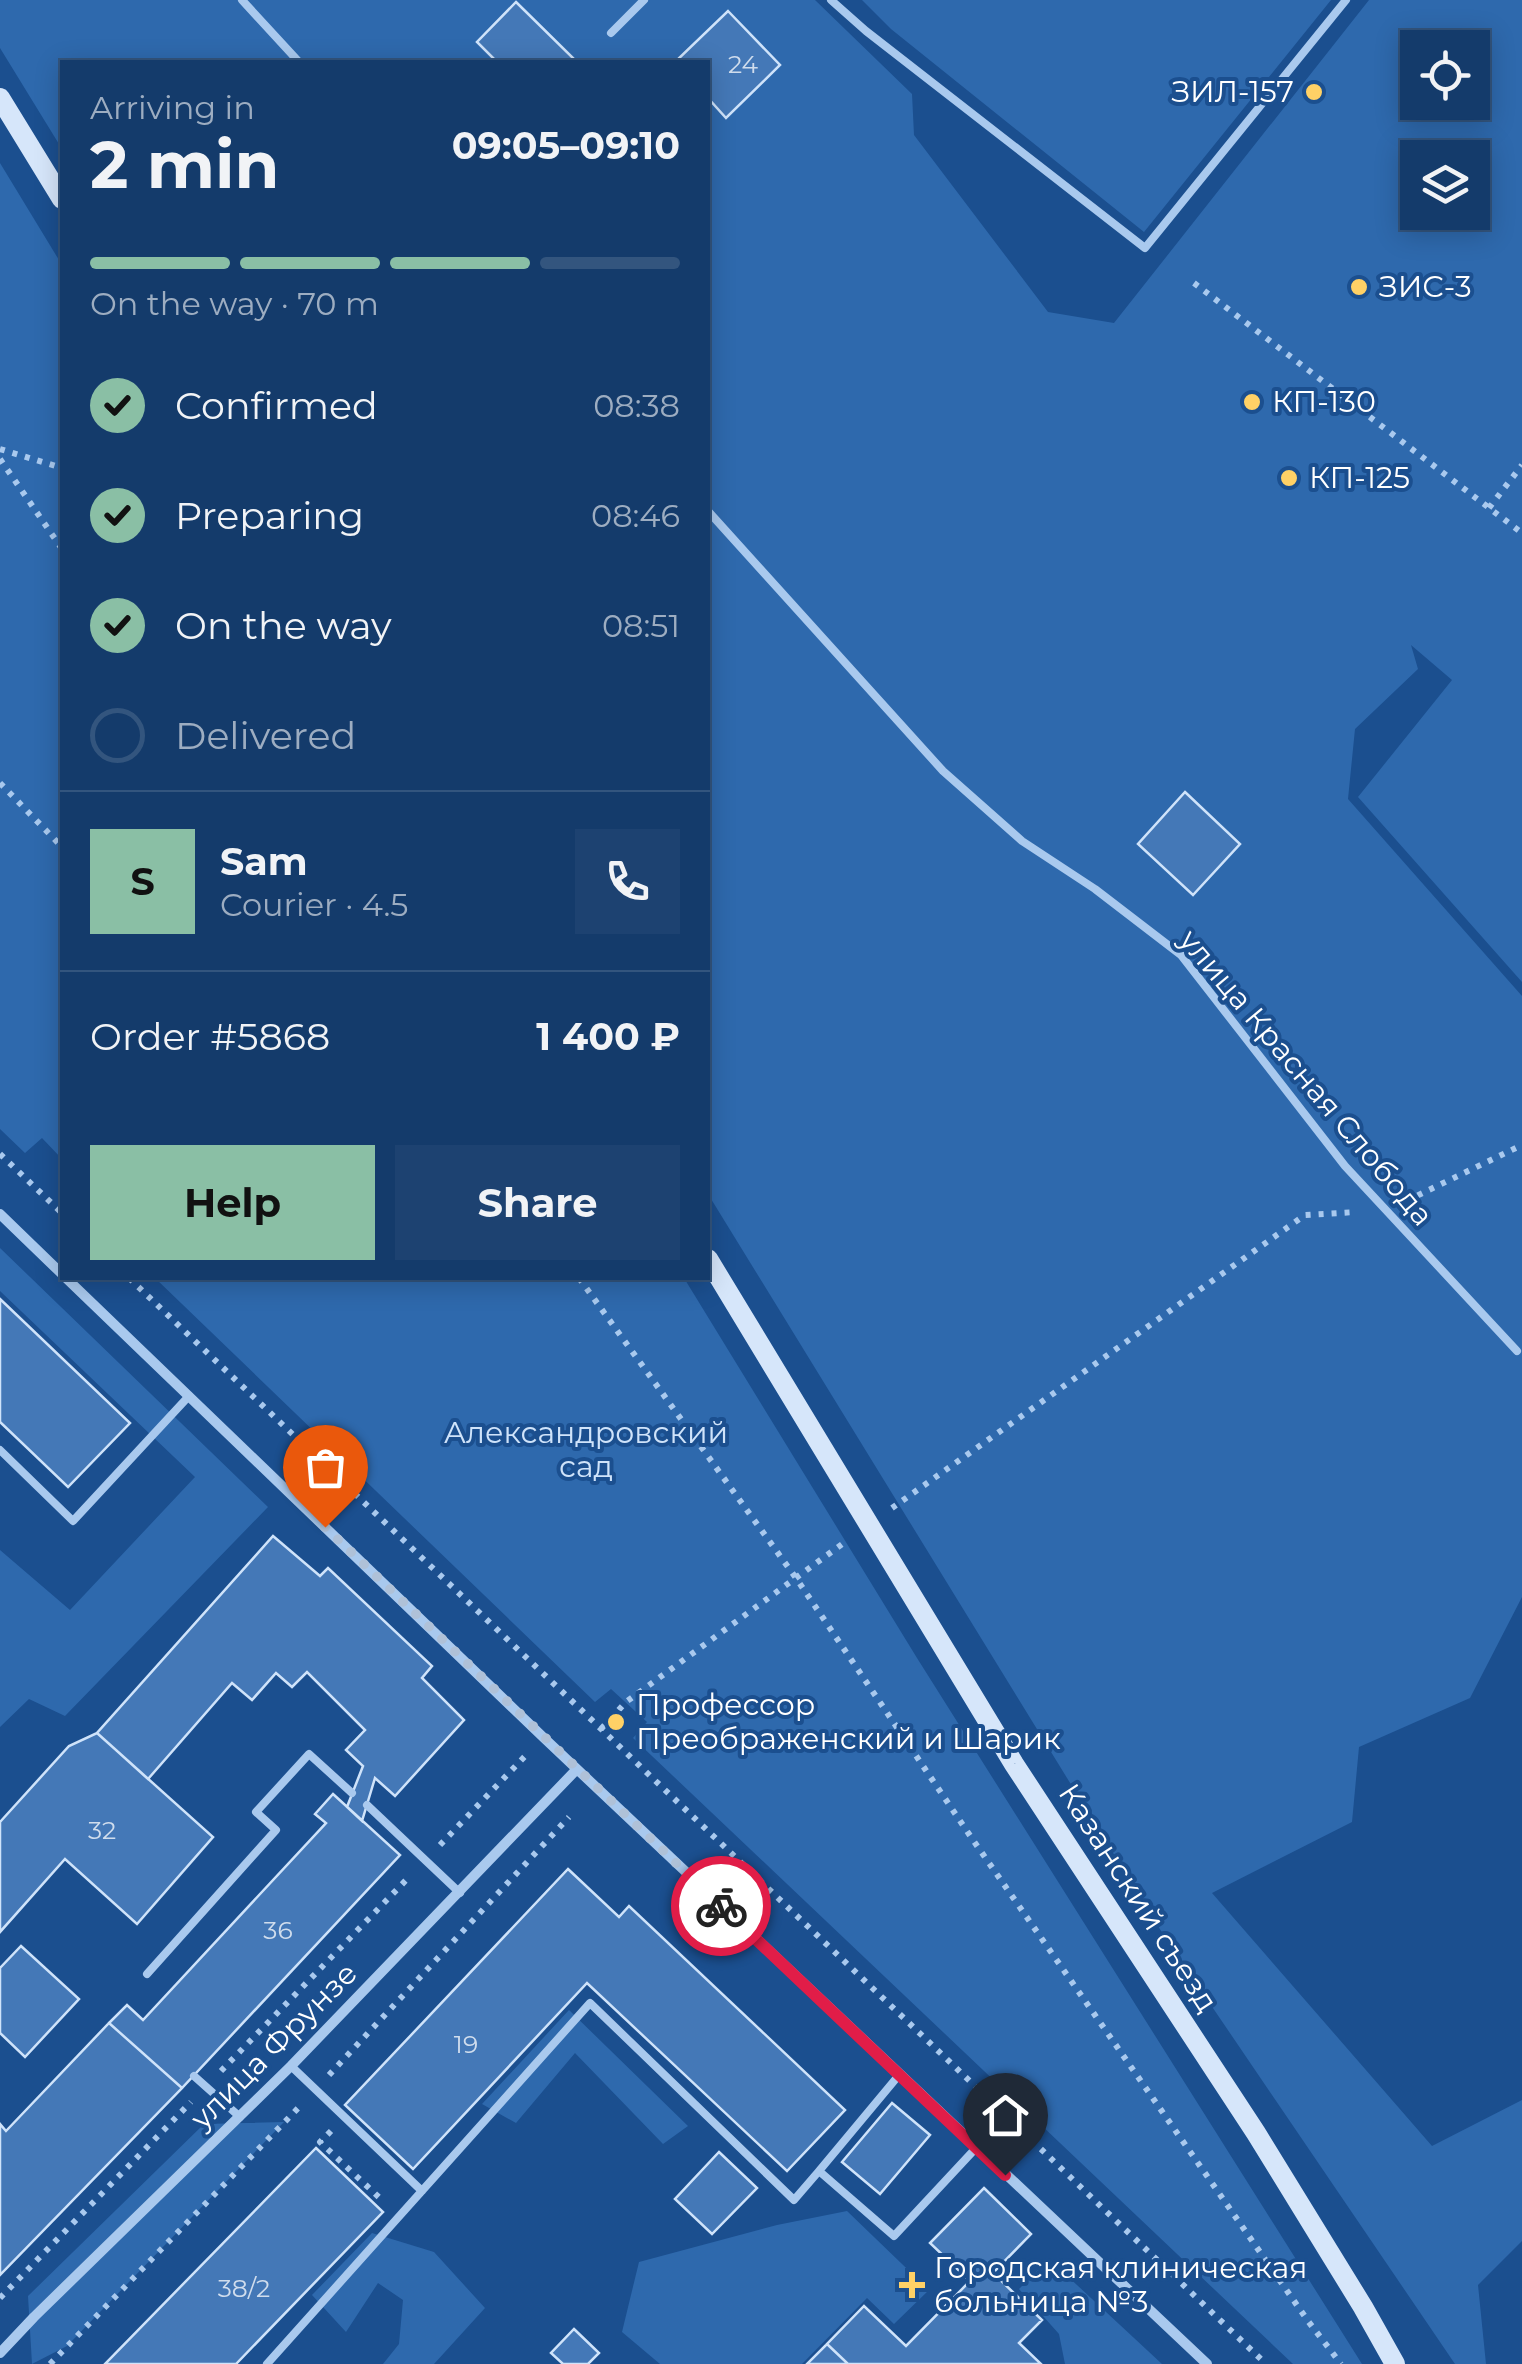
<!DOCTYPE html>
<meta charset="utf-8">
<style>
body{margin:0;font-family:Montserrat,sans-serif;background:#1d4271;color:#f1f3f6;height:100vh;display:flex;flex-direction:column;font-size:38px;white-space:nowrap}
*{box-sizing:border-box;margin:0}
p{font-size:32px;color:#9dadc1}
.icon{flex:none;width:55px;height:55px;fill:none;stroke:currentColor;stroke-width:2;stroke-linecap:round;stroke-linejoin:round}
.map{position:relative;flex:1;overflow:hidden}
.sheet{position:absolute;left:60px;top:60px;width:650px;height:1220px;display:flex;flex-direction:column;background:#143b6b;border-radius:0px;box-shadow:0 5px 25px #0003,0 0 0 2px #33557e}
.sheet>*{flex:none}
.tools{position:absolute;left:1400px;top:30px;display:grid;gap:20px}
.tools a{display:grid;place-items:center;width:90px;height:90px;border-radius:0px;background:#143b6b;box-shadow:0 5px 25px #0003,0 0 0 2px #33557e;font-size:50px}
.pin{position:absolute;display:grid;place-items:center;width:85px;height:85px;color:#fff;margin:-102px -42px;border-radius:50% 50% 50% 0;rotate:-45deg;box-shadow:0 0 10px #0007}
.pin .icon{rotate:45deg}
.courier{position:absolute;display:grid;place-items:center;width:100px;height:100px;margin:-50px;border:8px solid #e11d48;border-radius:50%;background:#fff;color:#222;box-shadow:0 2px 12px #0007}
.overview em{font-style:normal;font-weight:700}
.overview div{display:flex;flex-direction:column-reverse}
.overview{display:flex;align-items:center;justify-content:space-between;height:170px;padding:0 30px}
h1{font-size:65px;font-weight:700;line-height:75px}
.bar{display:grid;grid-template-columns:repeat(4,1fr);gap:15px 10px;align-content:center;height:120px;padding:0 30px}
.bar i{height:12px;border-radius:8px;background:#33557e}
.bar .selected{background:#8abfa5}
.bar p{grid-column:span 4}
.line{display:flex;align-items:center;gap:25px;padding:0 30px;border-top:2px solid #33557e}
.line div{flex:1}
.round{display:grid;place-items:center;flex:none;width:105px;height:105px;border-radius:0px;background:#1d4271}
ol{padding:0 30px;list-style:none}
li{display:flex;align-items:center;gap:30px;height:110px}
li p{margin-inline-start:auto}
li .icon{padding:10px;border-radius:50%;background:#8abfa5;color:#111;stroke-width:4}
li:last-child{color:#9dadc1}
li i{width:55px;height:55px;border:5px solid #33557e;border-radius:50%}
.action{display:flex;gap:20px;margin-top:auto;padding:20px 30px}
.action a{flex:1;height:115px;border-radius:0px;background:#8abfa5;color:#111;font-size:40px;font-weight:700;line-height:115px;text-align:center}
.action a+a{background:#1d4271;color:#f1f3f6}
.map>svg:first-child{display:block}
.green{fill:#2e69ad;fill-rule:evenodd}
.building{fill:#4478b7;stroke:#cfe3fa;stroke-width:2.5}
.lines{fill:none;stroke-linecap:round;stroke-linejoin:round}
.path{stroke:#a9c9ee;stroke-width:6;stroke-dasharray:5 8;stroke-linecap:butt}
.service{stroke:#a9c9ee;stroke-width:8}
.minor{stroke:#a9c9ee;stroke-width:10}
.secondary{stroke:#d6e6fa;stroke-width:20}
.done{stroke:#afc1d8;stroke-width:10;stroke-dasharray:0 18}
.route{stroke:#e11d48;stroke-width:12}
.poi-dot{fill:#ffd166;stroke:#1b4f8f;stroke-width:4}
.labels{text-anchor:middle;stroke-width:8;stroke-linejoin:round;paint-order:stroke}
.number-label{font-size:25px;fill:#d0dded}
.poi-label{font-size:30px;fill:#fff;stroke:#1b4f8f;text-anchor:start}
.street-label{font-size:30px;fill:#fff;stroke:#1b4f8f}
.park-label{font-size:30px;fill:#cfe3fa;stroke:#1b4f8f}
</style>
<div class="map">
<svg width="1522" height="2364" viewBox="0 0 1522 2364">
<rect width="100%" height="100%" fill="#1b4f8f"/>
<path class="green" d="M0,0h815l97,94 2,41 134,177 66,11 255,-323h153v982l-164,-185 94,-117 -41,-35 7,24 -63,60 -7,70 174,197v601l-52,101 -111,49 -7,75 -140,71 220,253 90,-46v141l-44,44 8,79h-31l-289,-425 -458,-745v-1132h-646v87l-62,-101zM1418,48h54v54h-54zM1418,158h54v54h-54z
M862,0h469l-187,232 -253,-203z
M0,163l62,102v894l-20,-21 -17,15 -25,-24z
M0,1248l268,259 -203,209 -36,-17 -29,28v-177l70,60 125,-133 -195,-186z
M155,1278h529l233,380 445,706h-69l-660,-626 14,-16 -36,-33 -16,13z
M569,2010l119,116 -25,18 -88,-91 -59,70 -34,-19z
M284,2122l-217,224 -35,18 -4,-68 176,-172z
M847,2211l82,79 -35,34 -27,-26 -65,66h-142l-38,-32 17,-70 138,-37z
M372,2233l62,19 51,56 -51,56h-51l16,-20 4,-44 -25,-17 -32,49 -34,-37z
M1049,2259l113,105h-97l-6,-30 -40,-45z"/>
<path class="building" d="M516,2l58,57 -3,3h-74l-20,-20z
M728,11l52,54 -54,53 -18,-20v-36h-33z
M1185,792l55,52 -47,51 -55,-51z
M0,1299l130,124 -62,64 -68,-65z
M273,1536l47,40 8,-8 104,98 -10,12 42,42 -69,76 -20,-18 -13,43 -15,-14 16,-41 -17,-16 19,-20 -58,-58 -15,15 -16,-14 -24,27 -20,-17 -84,96 -51,-46z
M97,1733l116,104 -76,87 -72,-65 -65,73v-110l69,-76z
M333,1794l67,61 -218,233 -73,-65 18,-18 16,15 183,-197 -11,-9z
M568,1869l51,48 10,-11 216,204 -58,61 -200,-188 -174,186 -68,-64z
M21,1946l58,53 -54,58 -25,-24v-65z
M109,2023l73,65 -182,187v-151l6,7z
M892,2103l38,32 -50,59 -38,-32z
M316,2148l67,64 -147,152h-131z
M719,2152l38,36 -45,46 -37,-35z
M984,2188l47,46 -38,39 49,47 -23,23 22,21h-193l-21,-20 37,-38 42,40 64,-65 -40,-38z
M574,2329l25,24 -11,11h-25l-12,-11z
M827,2344l21,20h-41z"/>
<g class="lines">
<path class="path" d="M1194,283l328,250
M0,449l62,19
M0,459l62,90
M1489,508l33,-43
M0,783l62,64
M0,1154l62,59
M1406,1201l116,-56
M129,1278l1137,1086
M579,1278l217,300 177,262 335,481 33,43
M892,1508l413,-293 51,-3
M601,1729l25,-27 219,-160
M440,1845l88,-92
M221,2071l189,-195
M329,2075l240,-258
M331,2131l-11,11 64,60
M0,2298l191,-196
M50,2364l253,-261"/>
<path class="service" d="M242,0l57,62
M831,0l35,31 279,217 201,-248
M611,33l33,-33
M708,511l235,260 79,70 73,48 86,66 164,211 172,185
M0,1450l73,71 116,-125
M367,1805l93,88
M147,1974l129,-144 -20,-18 53,-58 43,39
M291,2066l131,125
M899,2075l-80,96 75,65 82,-88
M194,2076l46,41
M267,2364l323,-361 204,197 25,-29"/>
<path class="minor" d="M0,1214l62,60
M66,1278l477,459 664,627
M0,2353l34,-36 257,-251 286,-297"/>
<path class="secondary" d="M0,98l62,101
M708,1259l306,505 242,369 107,174 32,57"/>
</g>
<g class="lines">
<path class="done" d="M325,1527l396,379"/>
<path class="route" d="M721,1906l284,269"/>
</g>
<g class="poi-dot">
<circle cx="1314" cy="92" r="10"/>
<circle cx="1359" cy="287" r="10"/>
<circle cx="1252" cy="402" r="10"/>
<circle cx="1289" cy="478" r="10"/>
<circle cx="616" cy="1722" r="10"/>
<path d="M907 2270h10v10h10v10h-10v10h-10v-10h-10v-10h10z"/>
</g>
<g class="labels">
<g class="number-label">
<text x="743" y="73">24</text>
<text x="102" y="1839">32</text>
<text x="278" y="1939">36</text>
<text x="466" y="2053">19</text>
<text x="244" y="2297">38/2</text>
</g>
<g class="poi-label">
<text x="1294" y="102" text-anchor="end">ЗИЛ-157</text>
<text x="1379" y="297">ЗИС-3</text>
<text x="1272" y="412">КП-130</text>
<text x="1309" y="488">КП-125</text>
<text x="636" y="1715">Профессор<tspan x="636" dy="34">Преображенский и Шарик</tspan></text>
<text x="934" y="2278">Городская клиническая<tspan x="934" dy="34">больница №3</tspan></text>
</g>
<g class="street-label">
<text transform="translate(1306 1078) rotate(50)" y="10">улица Красная Слобода</text>
<text transform="translate(1138 1898) rotate(57)" y="10">Казанский съезд</text>
<text transform="translate(274 2046) rotate(-45)" y="10">улица Фрунзе</text>
</g>
<g class="park-label">
<text x="586" y="1443">Александровский<tspan x="586" dy="34">сад</tspan></text>
</g>
</g>
</svg>
<div class="tools">
<a><svg class="icon" aria-label="locate" viewBox="0 0 24 24"><circle cx="12" cy="12" r="6"/><path d="M12 2v4M12 18v4M2 12h4M18 12h4"/></svg></a>
<a><svg class="icon" aria-label="layers" viewBox="0 0 24 24"><path d="M12 4l9 5-9 5-9-5zM3 14l9 5 9-5"/></svg></a>
</div>
<div class="pin" style="left:325px;top:1527px;background:#ea580c"><svg class="icon" aria-label="bag" viewBox="0 0 24 24"><path d="M5 8h14l-1 12H6zM9 8a3 3 0 0 1 6 0"/></svg></div>
<div class="pin" style="left:1005px;top:2175px;background:#1f2937"><svg class="icon" aria-label="home" viewBox="0 0 24 24"><path d="M3 11l9-7 9 7M6 9v11h12V9"/></svg></div>
<div class="courier" style="left:721px;top:1906px"><svg class="icon" aria-label="bike" viewBox="0 0 24 24"><circle cx="6" cy="16" r="4"/><circle cx="18" cy="16" r="4"/><path d="M6 16l4-8h5l3 8M10 8l3 8H6M13 5h3"/></svg></div>
<section class="sheet">
<div class="overview"><div><h1>2 min</h1><p>Arriving in</p></div><em>09:05–09:10</em></div>
<div class="bar"><i class="selected"></i><i class="selected"></i><i class="selected"></i><i></i><p>On the way · 70 m</p></div>
<ol>
<li><svg class="icon" aria-label="check" viewBox="0 0 24 24"><path d="M5 12l5 5 9-10"/></svg>Confirmed<p>08:38</p></li>
<li><svg class="icon" aria-label="check" viewBox="0 0 24 24"><path d="M5 12l5 5 9-10"/></svg>Preparing<p>08:46</p></li>
<li><svg class="icon" aria-label="check" viewBox="0 0 24 24"><path d="M5 12l5 5 9-10"/></svg>On the way<p>08:51</p></li>
<li><i></i>Delivered</li>
</ol>
<div class="line" style="height:180px"><b class="round" style="background:#8abfa5;color:#111">S</b><div><b>Sam</b><p>Courier · 4.5</p></div><a class="round"><svg class="icon" aria-label="phone" viewBox="0 0 24 24"><path d="M5 4h4l2 5-3 2q2 4 5 5l2-3 5 2v4C11 20 4 13 5 4z"/></svg></a></div>
<div class="line" style="height:130px"><div>Order #5868</div><b>1 400 ₽</b></div>
<div class="action"><a>Help</a><a>Share</a></div>
</section>
</div>
